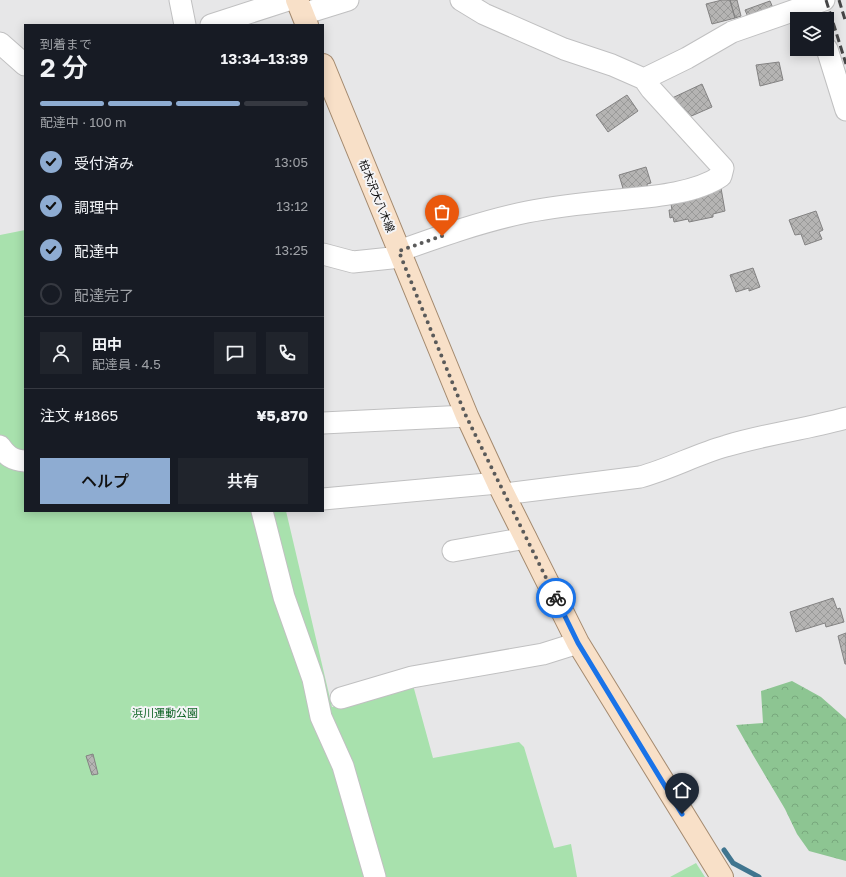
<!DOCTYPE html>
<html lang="ja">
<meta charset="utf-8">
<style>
body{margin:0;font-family:"Golos Text","Noto Sans JP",sans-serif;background:#20242c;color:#f1f3f6;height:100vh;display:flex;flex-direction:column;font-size:15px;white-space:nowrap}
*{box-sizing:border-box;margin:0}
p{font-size:13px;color:#9ea1a6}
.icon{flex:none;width:22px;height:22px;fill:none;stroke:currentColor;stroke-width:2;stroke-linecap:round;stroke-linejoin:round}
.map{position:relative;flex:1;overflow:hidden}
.side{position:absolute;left:24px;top:24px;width:300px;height:488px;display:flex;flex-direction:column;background:#171b24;border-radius:0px;box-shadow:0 2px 10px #0003}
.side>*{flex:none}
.fabs{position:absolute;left:790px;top:12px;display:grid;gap:8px}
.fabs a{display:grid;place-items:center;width:44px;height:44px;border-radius:0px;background:#171b24;box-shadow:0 2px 10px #0003;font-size:20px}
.pin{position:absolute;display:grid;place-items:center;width:34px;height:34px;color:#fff;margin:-41px -17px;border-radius:50% 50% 50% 0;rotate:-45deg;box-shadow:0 0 4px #0007}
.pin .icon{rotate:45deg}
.courier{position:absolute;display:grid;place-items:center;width:40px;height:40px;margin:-20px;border:3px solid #1a73e8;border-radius:50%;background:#fff;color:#222;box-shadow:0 1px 5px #0007}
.headline em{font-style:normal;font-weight:600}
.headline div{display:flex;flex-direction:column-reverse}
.headline{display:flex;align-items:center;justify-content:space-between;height:68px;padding:0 16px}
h1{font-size:26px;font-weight:600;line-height:30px}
.bar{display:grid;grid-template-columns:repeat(4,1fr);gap:6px 4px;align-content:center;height:48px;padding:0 16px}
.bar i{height:5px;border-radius:3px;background:#363941}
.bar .selected{background:#8eacd2}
.bar p{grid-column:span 4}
.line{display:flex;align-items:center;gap:10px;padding:0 16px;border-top:1px solid #363941}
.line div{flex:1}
.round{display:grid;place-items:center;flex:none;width:42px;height:42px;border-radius:0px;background:#20242c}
ol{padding:0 16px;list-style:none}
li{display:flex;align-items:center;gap:12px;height:44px}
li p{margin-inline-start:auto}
li .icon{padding:4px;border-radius:50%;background:#8eacd2;color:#111;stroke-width:4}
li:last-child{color:#9ea1a6}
li i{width:22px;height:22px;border:2px solid #363941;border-radius:50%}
.action{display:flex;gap:8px;margin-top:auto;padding:8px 16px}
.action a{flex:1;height:46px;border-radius:0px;background:#8eacd2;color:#111;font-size:16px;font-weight:600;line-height:46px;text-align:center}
.action a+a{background:#20242c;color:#f1f3f6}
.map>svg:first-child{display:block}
.forest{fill:url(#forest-crowns)}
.park{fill:#a8e1ad}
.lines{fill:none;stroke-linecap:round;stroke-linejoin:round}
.stream{stroke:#40758f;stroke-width:5}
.building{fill:url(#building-cross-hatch);stroke:#838282}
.minor-casing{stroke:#c0c0c1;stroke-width:23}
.major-casing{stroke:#a48a6f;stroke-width:24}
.minor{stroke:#fff;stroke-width:21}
.major{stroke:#f8e0c8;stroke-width:22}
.rail{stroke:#464647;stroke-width:3;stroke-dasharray:8 4;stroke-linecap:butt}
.done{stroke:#5a5a5a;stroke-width:4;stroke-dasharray:0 7.2}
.route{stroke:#1a73e8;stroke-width:5}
.labels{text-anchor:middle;stroke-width:4;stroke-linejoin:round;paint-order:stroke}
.street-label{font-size:11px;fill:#0e0e0e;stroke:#f4f4f6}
.park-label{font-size:11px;fill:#0f6325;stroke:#f4f4f6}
</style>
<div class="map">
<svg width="846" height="877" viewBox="0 0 846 877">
<defs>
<pattern id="forest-crowns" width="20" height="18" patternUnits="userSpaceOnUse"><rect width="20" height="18" fill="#8dc592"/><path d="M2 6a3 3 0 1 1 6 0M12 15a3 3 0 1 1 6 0" fill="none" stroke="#78a87d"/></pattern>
<pattern id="building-cross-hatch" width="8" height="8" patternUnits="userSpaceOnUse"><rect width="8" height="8" fill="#b5b4b3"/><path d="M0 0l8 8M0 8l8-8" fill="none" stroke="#9a9a99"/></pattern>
</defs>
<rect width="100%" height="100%" fill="#e7e7e8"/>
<path class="forest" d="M792,681l29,16 25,22v142l-37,-10 -12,-17 -12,-25 -32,-54 -17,-30 27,-2 -2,-32z"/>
<path class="park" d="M25,230v281h261l46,196 81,-22 20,73 86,-16 5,5 30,101 17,-4 6,33h-577v-642z
M696,863l9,14h-35z"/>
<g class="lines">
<path class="stream" d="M724,850l9,13 26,14"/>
</g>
<path class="building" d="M722,0h8l5,18 -23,6 -6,-20z
M730,0h7l4,16 -6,2z
M770,1l3,7 -25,9 -3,-7z
M779,62l4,18 -23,6 -4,-21z
M702,84l10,23 -32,14 -10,-22z
M627,95l11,16 -30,21 -12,-17z
M646,167l5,16 -4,1 1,4 -23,7 -6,-20z
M721,188l4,23 -12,3v3l-24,5 -1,-3 -14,3 -1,-5 -3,1 -1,-8h3l-2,-12z
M816,211l7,19 -4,2 3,7 -17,6 -4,-11 -6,1 -6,-15z
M753,268l7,19 -11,4v-3l-13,4 -6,-17z
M833,598l4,11 3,-1 4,14 -18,5 -1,-4 -29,9 -6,-20z
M846,633v31h-1l-7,-28z
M93,754l5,20 -6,1 -6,-19z"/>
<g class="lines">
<defs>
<path id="minor" d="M180,0l5,25
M303,14l45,-14
M211,25l77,-25
M0,43l25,22
M827,49l19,61
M644,79l43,-21 45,-26 92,-32
M399,251c42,-15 84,-30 128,-39 30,-6 61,-9 91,-12 31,-3 77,-6 103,-24l2,-8 -72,-79 -7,-10 -32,-14 -48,-16 -80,-35 -23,-14
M323,254l30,8 48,-5
M323,423l144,-7
M0,446c7,10 12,14 25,15
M504,494l136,-17c30,-8 57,-23 86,-31 40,-12 80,-17 120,-28
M323,499l175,-16
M262,511l22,86 29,82 8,38 22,49 32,111
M453,551l73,-13
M341,698l71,-21 131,-23 35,-11"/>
<path id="major" d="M297,0l10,25
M323,65l144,351 31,67 80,160 144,234"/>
</defs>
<use href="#minor" class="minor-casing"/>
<use href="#major" class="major-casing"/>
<use href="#minor" class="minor"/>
<use href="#major" class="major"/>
<path class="rail" d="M826,0l20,64
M839,0l7,23"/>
</g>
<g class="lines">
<path class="done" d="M442,236l-43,15 2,6 65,159 90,182"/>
<path class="route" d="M556,598l22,45 104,171"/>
</g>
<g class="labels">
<g class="street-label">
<text transform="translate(377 196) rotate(68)" y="4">柏木沢大八木線</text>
</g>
<g class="park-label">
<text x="165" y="717">浜川運動公園</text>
</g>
</g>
</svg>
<div class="fabs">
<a><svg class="icon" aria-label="layers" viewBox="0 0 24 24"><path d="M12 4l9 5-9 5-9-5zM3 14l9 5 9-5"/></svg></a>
</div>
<div class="pin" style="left:442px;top:236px;background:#ea580c"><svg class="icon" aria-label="bag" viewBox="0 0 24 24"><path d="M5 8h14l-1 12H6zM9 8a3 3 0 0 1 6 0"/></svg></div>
<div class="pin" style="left:682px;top:814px;background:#1f2937"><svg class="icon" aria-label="home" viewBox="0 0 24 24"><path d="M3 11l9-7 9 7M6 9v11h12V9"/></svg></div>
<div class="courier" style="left:556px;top:598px"><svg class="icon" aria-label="bike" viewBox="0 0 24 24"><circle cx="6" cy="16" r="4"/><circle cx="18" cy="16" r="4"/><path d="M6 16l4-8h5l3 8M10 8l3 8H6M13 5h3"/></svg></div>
<section class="side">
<div class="headline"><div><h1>2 分</h1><p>到着まで</p></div><em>13:34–13:39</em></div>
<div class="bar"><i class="selected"></i><i class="selected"></i><i class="selected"></i><i></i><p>配達中 · 100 m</p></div>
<ol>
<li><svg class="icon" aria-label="check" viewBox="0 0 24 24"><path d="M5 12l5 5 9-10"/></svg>受付済み<p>13:05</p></li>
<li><svg class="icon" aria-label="check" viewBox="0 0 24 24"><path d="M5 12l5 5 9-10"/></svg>調理中<p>13:12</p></li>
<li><svg class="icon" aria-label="check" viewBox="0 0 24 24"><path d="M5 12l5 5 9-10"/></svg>配達中<p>13:25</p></li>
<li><i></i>配達完了</li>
</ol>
<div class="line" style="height:72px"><a class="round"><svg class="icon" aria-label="person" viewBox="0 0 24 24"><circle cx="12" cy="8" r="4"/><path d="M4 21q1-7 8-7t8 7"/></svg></a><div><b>田中</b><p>配達員 · 4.5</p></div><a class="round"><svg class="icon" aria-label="chat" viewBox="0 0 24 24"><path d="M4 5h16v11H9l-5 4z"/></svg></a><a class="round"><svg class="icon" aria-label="phone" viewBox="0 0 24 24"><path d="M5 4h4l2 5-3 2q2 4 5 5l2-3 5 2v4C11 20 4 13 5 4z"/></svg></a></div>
<div class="line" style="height:52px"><div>注文 #1865</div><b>¥5,870</b></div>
<div class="action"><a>ヘルプ</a><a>共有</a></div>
</section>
</div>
